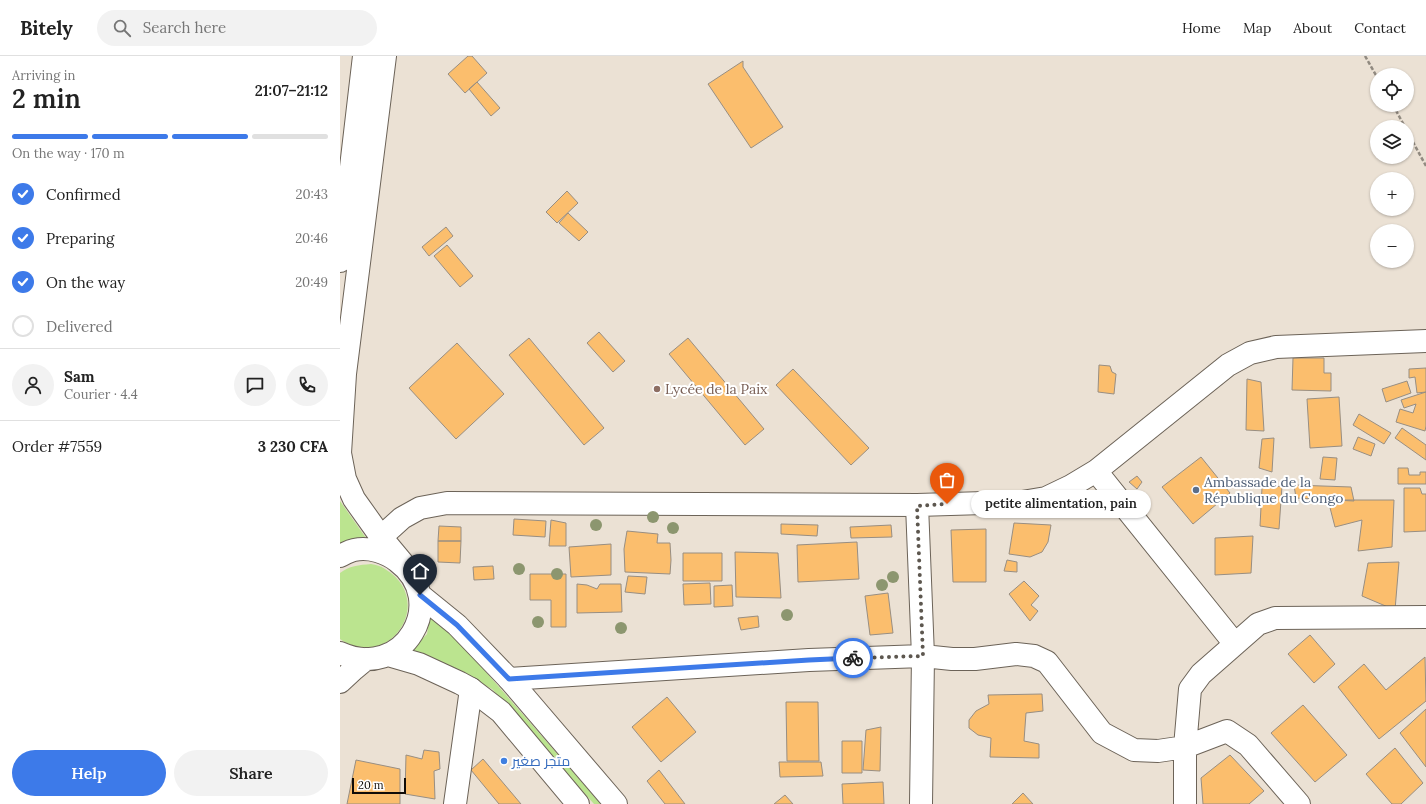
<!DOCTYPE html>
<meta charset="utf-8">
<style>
body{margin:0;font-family:Lora,Cairo,serif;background:#f2f2f2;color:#222;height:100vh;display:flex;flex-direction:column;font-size:15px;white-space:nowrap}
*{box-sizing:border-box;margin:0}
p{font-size:13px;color:#767676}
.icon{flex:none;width:22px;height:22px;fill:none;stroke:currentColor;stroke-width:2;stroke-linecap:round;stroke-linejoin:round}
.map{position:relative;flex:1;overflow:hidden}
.details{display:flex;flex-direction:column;background:#fff;width:340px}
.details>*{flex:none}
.controls{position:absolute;left:1030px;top:12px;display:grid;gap:8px}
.controls a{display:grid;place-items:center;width:44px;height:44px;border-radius:50%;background:#fff;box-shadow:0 1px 3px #0004;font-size:20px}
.scale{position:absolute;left:12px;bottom:10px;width:54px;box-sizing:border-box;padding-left:4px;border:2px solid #100c08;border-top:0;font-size:11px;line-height:14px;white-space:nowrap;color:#100c08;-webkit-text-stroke:3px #fff;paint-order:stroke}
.pin{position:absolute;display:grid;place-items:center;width:34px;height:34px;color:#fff;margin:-41px -17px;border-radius:50% 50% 50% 0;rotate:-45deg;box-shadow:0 0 4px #0007}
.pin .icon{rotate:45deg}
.courier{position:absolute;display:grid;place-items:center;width:40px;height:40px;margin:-20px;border:3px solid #3d7ae9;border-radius:50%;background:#fff;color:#222;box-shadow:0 1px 5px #0007}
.bubble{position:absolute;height:28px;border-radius:14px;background:#fff;box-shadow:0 1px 3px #0004;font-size:13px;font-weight:600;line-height:28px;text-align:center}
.head em{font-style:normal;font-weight:600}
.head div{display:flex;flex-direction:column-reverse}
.head{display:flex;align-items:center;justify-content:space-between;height:68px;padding:0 12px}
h1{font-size:26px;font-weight:600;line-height:30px}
.bar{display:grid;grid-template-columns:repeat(4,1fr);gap:6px 4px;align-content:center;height:48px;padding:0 12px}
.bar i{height:5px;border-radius:3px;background:#e0e0e0}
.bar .active{background:#3d7ae9}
.bar p{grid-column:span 4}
.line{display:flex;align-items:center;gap:10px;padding:0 12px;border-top:1px solid #e0e0e0}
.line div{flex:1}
.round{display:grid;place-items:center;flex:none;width:42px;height:42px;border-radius:21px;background:#f2f2f2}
ol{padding:0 12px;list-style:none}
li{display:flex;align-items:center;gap:12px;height:44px}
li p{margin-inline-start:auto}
li .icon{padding:4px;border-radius:50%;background:#3d7ae9;color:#fff;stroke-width:4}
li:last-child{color:#767676}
li i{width:22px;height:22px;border:2px solid #e0e0e0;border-radius:50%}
.primary-button{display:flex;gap:8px;margin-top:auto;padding:8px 12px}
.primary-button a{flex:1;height:46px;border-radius:24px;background:#3d7ae9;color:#fff;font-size:16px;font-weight:600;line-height:46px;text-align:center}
.primary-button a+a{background:#f2f2f2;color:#222}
header{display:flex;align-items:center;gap:24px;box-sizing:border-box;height:56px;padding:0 20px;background:#fff;border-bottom:1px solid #e0e0e0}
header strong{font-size:19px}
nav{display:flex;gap:22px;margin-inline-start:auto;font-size:14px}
.search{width:280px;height:36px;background:#f2f2f2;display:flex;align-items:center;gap:10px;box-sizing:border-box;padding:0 14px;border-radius:22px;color:#767676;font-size:15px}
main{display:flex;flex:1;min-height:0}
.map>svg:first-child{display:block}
.green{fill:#bbe48f}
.building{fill:#fbbe6d;stroke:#988e82}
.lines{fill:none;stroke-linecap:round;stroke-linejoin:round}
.minor-casing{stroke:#6c6358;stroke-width:24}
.major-casing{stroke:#6c6358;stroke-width:24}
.path{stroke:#918a80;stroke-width:2.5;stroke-dasharray:4 2;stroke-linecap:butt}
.minor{stroke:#fff;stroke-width:22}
.major{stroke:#fff;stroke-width:22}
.tree{fill:#8c966f}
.done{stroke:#5d574f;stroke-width:4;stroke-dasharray:0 7.2}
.route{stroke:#3d7ae9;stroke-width:5}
.education-dot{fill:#8d6e63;stroke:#fff;stroke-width:1.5}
.service-dot{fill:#5c6f8a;stroke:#fff;stroke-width:1.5}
.shop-dot{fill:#3f7fe0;stroke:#fff;stroke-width:1.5}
.labels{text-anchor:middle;stroke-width:4;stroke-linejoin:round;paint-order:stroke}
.education-label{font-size:14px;fill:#785e54;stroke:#fff;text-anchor:start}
.service-label{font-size:14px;fill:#4e5e75;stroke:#fff;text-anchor:start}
.shop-label{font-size:14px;fill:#366cbe;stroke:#fff;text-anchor:start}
</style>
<header>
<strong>Bitely</strong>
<div class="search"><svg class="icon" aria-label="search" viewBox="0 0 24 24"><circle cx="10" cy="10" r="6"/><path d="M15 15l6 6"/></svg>Search here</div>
<nav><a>Home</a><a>Map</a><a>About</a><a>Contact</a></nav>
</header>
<main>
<section class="details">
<div class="head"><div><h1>2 min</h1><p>Arriving in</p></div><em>21:07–21:12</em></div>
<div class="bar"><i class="active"></i><i class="active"></i><i class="active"></i><i></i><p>On the way · 170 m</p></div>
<ol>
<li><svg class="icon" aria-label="check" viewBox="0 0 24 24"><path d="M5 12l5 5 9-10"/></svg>Confirmed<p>20:43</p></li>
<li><svg class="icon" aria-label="check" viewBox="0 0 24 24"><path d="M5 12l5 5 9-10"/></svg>Preparing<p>20:46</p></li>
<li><svg class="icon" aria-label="check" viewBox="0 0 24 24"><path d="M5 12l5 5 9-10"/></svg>On the way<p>20:49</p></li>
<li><i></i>Delivered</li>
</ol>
<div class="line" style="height:72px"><a class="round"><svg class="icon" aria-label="person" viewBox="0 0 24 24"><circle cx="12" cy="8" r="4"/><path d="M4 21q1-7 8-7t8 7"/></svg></a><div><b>Sam</b><p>Courier · 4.4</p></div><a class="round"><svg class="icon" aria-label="chat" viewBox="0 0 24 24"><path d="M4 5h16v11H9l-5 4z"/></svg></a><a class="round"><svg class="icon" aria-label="phone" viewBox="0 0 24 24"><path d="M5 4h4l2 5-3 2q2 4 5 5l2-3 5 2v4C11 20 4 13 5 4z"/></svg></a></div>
<div class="line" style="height:52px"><div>Order #7559</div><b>3 230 CFA</b></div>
<div class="primary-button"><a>Help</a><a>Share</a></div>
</section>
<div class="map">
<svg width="1086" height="748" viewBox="0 0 1086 748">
<rect width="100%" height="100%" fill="#ebe1d4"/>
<path class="green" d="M0,445l26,37 -26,11z
M31,508c5,1 10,2 14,5 52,31 5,104 -45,70v-66c9,-7 19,-8 31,-9z
M91,553l170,195h-7l-102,-115 -19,-10 -65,-26 19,-19z"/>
<path class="building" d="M128,0h4l15,17 -22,20 -17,-19z
M403,5v6l40,60 -32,21 -43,-64z
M137,26l23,26 -9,8 -22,-27z
M227,135l11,12 -21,20 -11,-11z
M228,157l20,19 -9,9 -20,-18z
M106,171l7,9 -24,20 -7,-9z
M107,189l26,31 -13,11 -26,-31z
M259,276l26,29 -12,11 -26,-29z
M189,282l75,90 -20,17 -75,-90z
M348,282l76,91 -19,16 -76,-91z
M117,287l47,51 -48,45 -47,-51z
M953,302h31v15h7v18l-39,-1z
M759,309l11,1 2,6 4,2 -2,20 -16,-2z
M1086,312v24l-9,1 -2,-16 -6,1v-9z
M453,313l76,79 -18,17 -75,-80z
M907,323l14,3 3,49 -18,-1z
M1067,325l4,12 -25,9 -4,-13z
M1086,336v34l-1,5 -29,-9 4,-13 13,4 3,-9 -12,4 -3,-8z
M999,341l3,49 -32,2 -3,-49z
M1019,358l32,19 -7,11 -31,-19z
M1062,372l24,17v15l-31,-22z
M1018,381l17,7 -4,12 -18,-7z
M934,382l-2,34 -13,-4 3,-29z
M861,401l29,36 -37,31 -31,-37z
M983,401l14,1 -2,22 -15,-1z
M1058,412h10l1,7h11v-3h6v12h-28z
M797,420l5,6 -5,7 -8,-7z
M954,429l57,2 3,14 -58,-3z
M942,430l-3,43 -19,-3 2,-38z
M1064,432h16l2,6h4v37l-22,1z
M988,444h66l-2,47 -34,4 4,-31 -27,7z
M174,463l32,2 -1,16 -32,-2z
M211,464l15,3v23h-17z
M674,467l37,2 -3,17 -6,10 -12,5 -21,-3z
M441,468l37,1 -1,11 -36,-2z
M551,469l1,12 -41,1 -1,-11z
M99,470l22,1v14h-23z
M646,473v53h-33l-2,-52z
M287,475l31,3 -1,9h13l1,17 -1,14 -45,-2 -1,-23z
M913,480l-2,37 -36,2v-37z
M98,485h23l-1,22 -22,-1z
M517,486l2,37 -61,3 -1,-37z
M271,488v31l-40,2 -2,-30z
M395,496l43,1 3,45 -45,-1z
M343,497h39v28h-39z
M667,504l10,2v10l-13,-1z
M1059,506l-4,48 -33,-14 6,-33z
M153,510l1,13 -20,1 -1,-13z
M190,518h36v53h-15v-27h-21z
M288,520l19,1 -2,17 -20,-2z
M684,525l15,15 -8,9 7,6 -8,10 -21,-27z
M370,527l1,21 -27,1 -1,-21z
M237,528l10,1 10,4 3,-5h21l1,28 -45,1z
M392,529l1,21 -19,1v-21z
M548,537l5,40 -23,2 -5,-39z
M418,560l1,11 -18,3 -3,-12z
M970,579l25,29 -21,19 -26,-29z
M1085,601l1,44 -47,38 -41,-52 26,-23 22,26z
M702,638l1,17 -17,2 -2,28 15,3v14l-49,-1 1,-19 -13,-3 -9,-7v-8l7,-9 13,-7 -1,-9z
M327,641l29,35 -35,30 -29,-35z
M446,646h32l1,59h-32z
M963,649l44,50 -32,27 -44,-49z
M1086,653v58l-26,-34z
M541,671l-1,44 -17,-1 3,-40z
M502,685h20v32h-20z
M1055,692l28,35 -22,21h-9l-26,-30z
M84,694l15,2 1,17 -6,2 1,28 -30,-5 1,-39 16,4z
M890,699l34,36 -15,13h-46l-2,-26z
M143,703l38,45h-22l-28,-34z
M16,704l44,9v35h-53z
M439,706h42l2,14 -43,1z
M319,714l26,34h-20l-18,-23z
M543,726l1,22h-41l-1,-20z
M683,737l10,11h-21z
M445,739l8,9h-19z"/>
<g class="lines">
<defs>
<path id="minor" d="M756,415l139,173
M577,449l6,151 -2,148
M41,481l21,-19 18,-10 27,-5 470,2 105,-3 24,-4 25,-12 25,-15 132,-106 22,-12 26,-6 150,-6
M169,623l300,-19 114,-4 29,3h23l41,-5 18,2 13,6 55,71 32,17 24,1 27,-4 42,-16 21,14 51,59
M115,748l16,-115
M845,748v-57l5,-58 11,-15 57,-50 17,-6 151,-1"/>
<path id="major" d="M45,0l-40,318 -5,79 5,26 9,20 27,38 25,30
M0,205l24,-205
M0,500c4,-2 9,-5 14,-6 15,-3 32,2 43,11 54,40 6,121 -57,92
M80,539l37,30 52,54 107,125
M48,599l31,9 41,19 11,6 30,23 77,92
M0,626l14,-13 12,-10"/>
</defs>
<use href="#minor" class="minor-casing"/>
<use href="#major" class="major-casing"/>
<path class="path" d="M1025,0l12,21
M1053,49l12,22
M1067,75l19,35"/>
<use href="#minor" class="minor"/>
<use href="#major" class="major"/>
</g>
<g class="tree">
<circle cx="313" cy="461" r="6"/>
<circle cx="256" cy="469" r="6"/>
<circle cx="333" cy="472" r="6"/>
<circle cx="179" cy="513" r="6"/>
<circle cx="217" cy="518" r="6"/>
<circle cx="553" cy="521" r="6"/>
<circle cx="542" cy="529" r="6"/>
<circle cx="447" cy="559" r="6"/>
<circle cx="198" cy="566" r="6"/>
<circle cx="281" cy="572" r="6"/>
</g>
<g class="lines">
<path class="done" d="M513,602l70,-2 -6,-150 30,-2"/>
<path class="route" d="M80,539l37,30 52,54 300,-19 44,-2"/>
</g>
<circle class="education-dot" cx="317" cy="333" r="4"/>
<circle class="service-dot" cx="856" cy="434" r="4"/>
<circle class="shop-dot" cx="164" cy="705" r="4"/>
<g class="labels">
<g class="education-label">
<text x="325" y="338">Lycée de la Paix</text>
</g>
<g class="service-label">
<text x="864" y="431">Ambassade de la<tspan x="864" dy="16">République du Congo</tspan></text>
</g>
<g class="shop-label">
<text x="172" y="710">متجر صغير</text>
</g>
</g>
</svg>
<div class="controls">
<a><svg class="icon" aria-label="locate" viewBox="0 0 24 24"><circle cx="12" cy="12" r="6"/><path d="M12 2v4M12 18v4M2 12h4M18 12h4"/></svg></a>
<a><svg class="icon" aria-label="layers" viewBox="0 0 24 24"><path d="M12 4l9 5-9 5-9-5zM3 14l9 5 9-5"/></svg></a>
<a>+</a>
<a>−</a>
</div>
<div class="scale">20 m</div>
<div class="pin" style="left:607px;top:448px;background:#ea580c"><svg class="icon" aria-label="bag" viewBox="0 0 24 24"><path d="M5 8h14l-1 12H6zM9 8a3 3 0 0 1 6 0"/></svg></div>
<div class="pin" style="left:80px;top:539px;background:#1f2937"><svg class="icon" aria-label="home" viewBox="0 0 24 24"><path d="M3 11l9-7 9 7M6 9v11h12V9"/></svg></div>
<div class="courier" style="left:513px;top:602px"><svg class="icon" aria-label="bike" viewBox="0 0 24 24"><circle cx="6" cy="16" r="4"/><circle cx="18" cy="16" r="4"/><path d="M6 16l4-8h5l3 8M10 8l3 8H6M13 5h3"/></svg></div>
<div class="bubble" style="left:631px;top:434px;width:180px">petite alimentation, pain</div>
</div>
</main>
